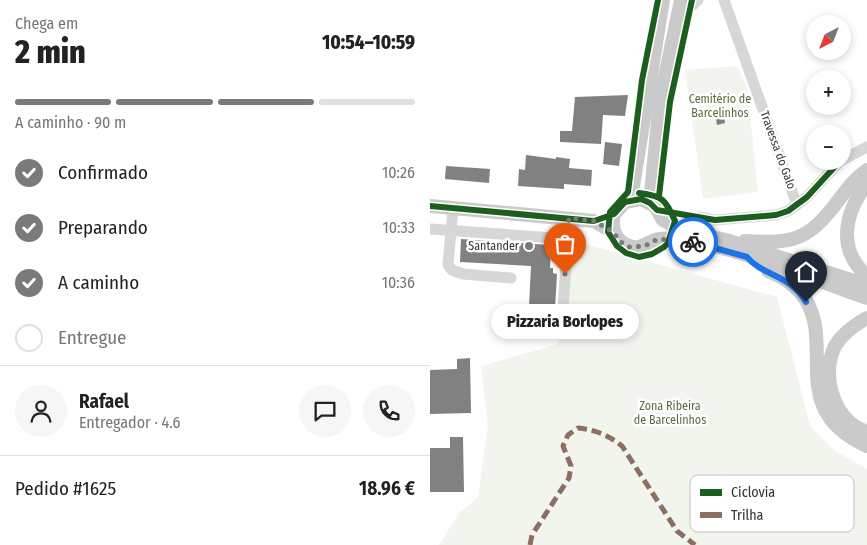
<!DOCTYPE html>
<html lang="pt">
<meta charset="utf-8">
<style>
body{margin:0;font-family:"Fira Sans Condensed",sans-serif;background:#f6f6f6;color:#222;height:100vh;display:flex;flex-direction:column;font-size:19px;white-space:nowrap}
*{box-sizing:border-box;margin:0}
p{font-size:16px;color:#767676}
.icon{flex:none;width:28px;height:28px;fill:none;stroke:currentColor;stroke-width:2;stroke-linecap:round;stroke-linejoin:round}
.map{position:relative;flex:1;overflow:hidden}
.drawer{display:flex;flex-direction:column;background:#fff;width:430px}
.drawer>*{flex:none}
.needle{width:32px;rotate:222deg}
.fabs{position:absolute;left:376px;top:15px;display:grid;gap:10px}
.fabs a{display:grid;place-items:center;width:45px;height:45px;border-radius:50%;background:#fff;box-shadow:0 2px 8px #0003;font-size:25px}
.pin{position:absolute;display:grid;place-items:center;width:42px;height:42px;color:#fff;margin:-51px -21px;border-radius:50% 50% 50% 0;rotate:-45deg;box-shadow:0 0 5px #0007}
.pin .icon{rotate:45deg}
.courier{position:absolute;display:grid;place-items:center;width:50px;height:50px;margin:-25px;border:4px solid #1a73e8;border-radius:50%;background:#fff;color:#222;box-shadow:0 1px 6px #0007}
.bubble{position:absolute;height:35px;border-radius:18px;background:#fff;box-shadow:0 2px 8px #0003;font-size:16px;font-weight:800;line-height:35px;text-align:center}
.overview em{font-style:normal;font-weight:800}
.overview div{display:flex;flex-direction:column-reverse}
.overview{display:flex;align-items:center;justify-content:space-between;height:85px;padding:0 15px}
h1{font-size:32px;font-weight:800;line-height:38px}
.bar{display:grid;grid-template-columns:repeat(4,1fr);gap:8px 5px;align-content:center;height:60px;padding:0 15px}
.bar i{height:6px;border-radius:4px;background:#e0e0e0}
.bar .current{background:#7a7a7a}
.bar p{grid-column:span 4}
.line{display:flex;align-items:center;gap:12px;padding:0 15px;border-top:1px solid #e0e0e0}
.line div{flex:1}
.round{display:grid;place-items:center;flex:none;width:52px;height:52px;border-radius:26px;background:#f6f6f6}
ol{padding:0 15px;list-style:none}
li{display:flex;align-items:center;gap:15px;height:55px}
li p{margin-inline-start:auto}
li .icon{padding:5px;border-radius:50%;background:#7a7a7a;color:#fff;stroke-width:4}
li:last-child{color:#767676}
li i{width:28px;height:28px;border:2px solid #e0e0e0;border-radius:50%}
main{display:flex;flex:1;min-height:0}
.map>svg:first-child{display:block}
.green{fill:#f1f5ed}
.building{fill:#818181}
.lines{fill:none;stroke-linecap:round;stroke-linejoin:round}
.minor{stroke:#d7d7d7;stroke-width:11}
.major{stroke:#cacaca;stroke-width:14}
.quiet{stroke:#8d6e63;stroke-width:5;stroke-dasharray:10 5;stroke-linecap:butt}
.cycleway-casing{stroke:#fff;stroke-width:9}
.cycleway{stroke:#1b5e20;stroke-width:6}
.done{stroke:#7a7a7a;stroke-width:5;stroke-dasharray:0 9}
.route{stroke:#1a73e8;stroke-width:6}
.poi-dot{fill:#7a7a7a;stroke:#fff;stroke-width:2}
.labels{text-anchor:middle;stroke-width:5;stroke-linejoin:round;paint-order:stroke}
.park-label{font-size:12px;fill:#56703f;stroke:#fff}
.street-label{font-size:12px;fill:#333;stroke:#fff}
.poi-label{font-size:12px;fill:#333;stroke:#fff;text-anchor:end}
.key{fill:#fff;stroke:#c2c2c2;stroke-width:1}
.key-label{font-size:14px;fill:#333}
</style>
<main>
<section class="drawer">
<div class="overview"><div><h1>2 min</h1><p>Chega em</p></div><em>10:54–10:59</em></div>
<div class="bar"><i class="current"></i><i class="current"></i><i class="current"></i><i></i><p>A caminho · 90 m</p></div>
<ol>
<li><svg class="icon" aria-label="check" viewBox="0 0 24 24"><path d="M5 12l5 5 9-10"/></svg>Confirmado<p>10:26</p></li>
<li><svg class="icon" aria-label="check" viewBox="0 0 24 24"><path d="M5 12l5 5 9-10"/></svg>Preparando<p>10:33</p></li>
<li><svg class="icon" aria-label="check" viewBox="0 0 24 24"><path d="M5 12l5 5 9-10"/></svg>A caminho<p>10:36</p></li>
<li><i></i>Entregue</li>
</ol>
<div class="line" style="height:90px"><a class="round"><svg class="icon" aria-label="person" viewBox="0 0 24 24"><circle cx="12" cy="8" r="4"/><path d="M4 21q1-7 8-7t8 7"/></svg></a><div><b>Rafael</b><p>Entregador · 4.6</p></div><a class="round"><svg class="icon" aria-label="chat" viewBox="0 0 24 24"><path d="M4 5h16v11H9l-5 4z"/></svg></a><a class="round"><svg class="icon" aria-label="phone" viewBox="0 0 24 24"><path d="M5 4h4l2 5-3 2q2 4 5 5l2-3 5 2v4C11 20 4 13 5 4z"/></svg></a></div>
<div class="line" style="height:65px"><div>Pedido #1625</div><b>18.96 €</b></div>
</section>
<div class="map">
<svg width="437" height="545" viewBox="0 0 437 545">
<rect width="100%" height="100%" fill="#fff"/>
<path class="green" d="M307,66l10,20 11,106 -55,7 -18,-129z
M137,239l210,58 33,129 25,25 32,18v76h-428l20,-32 19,-16 10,-72 -7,-59 77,-22z"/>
<path class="building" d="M198,95l-3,21 -22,-1 -2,29 -41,-2v-11h12l3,-34z
M294,111l1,12 -8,2 -2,-13z
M175,142l17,2 -3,22 -16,-2z
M96,155l30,4v-2l14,2 -1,9 23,2 -1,16 -27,-2v5l-46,-3 1,-17 6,1z
M16,166l44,3 -1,14 -44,-4z
M31,239l90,6 -1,23h3v5l4,1 -3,52 -9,-1v4l-17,-2 3,-61 -71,-4z
M40,358l1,55 -41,1v-44l27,-1v-10z
M20,437h13l1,55h-34v-44h20z"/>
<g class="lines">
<path class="minor" d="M294,0l73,205
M249,18l19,-18
M412,160l25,-13
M23,208l-5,57 4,5 11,4 48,4
M269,217l16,3 61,-5 12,-4 19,-14 33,-36
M0,229l137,10
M133,309l6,-91"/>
<path class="major" d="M437,184c-23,29 -30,66 0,92
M201,199l32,-199
M220,203l10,-102 21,-101
M0,206l164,15 19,11
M315,241c50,3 63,-1 93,-40 9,-12 17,-23 29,-31
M338,271c10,4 24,12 32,21 41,48 -18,116 67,154
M437,285l-141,-45 -45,-10 -18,-10 -8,-14 -14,-7 -16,3 -11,12c-3,13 0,25 13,31 14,7 20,-4 32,-6 13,-2 29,2 42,4 56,12 112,36 166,55
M437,318c-13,7 -24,15 -32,28 -15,30 -1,75 32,86"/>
<path class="quiet" d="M100,545l2,-10 37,-57 2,-12 -8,-20 5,-11 10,-7c18,2 30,7 44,18l55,85 18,14"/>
<defs>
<path id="cycleway" d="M209,193c24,3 26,6 36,28l-7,22 -4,4 -12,7 -13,3 -13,-4 -9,-7 -9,-14 2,-20 18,-20 14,-112 16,-80
M229,196l11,-94 22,-102
M0,206l164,15 20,-7 11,-12 16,-3 9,4 7,7 58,10 61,-5 12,-4 19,-14 33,-36"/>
</defs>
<use href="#cycleway" class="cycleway-casing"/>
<use href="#cycleway" class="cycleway"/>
</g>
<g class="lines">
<path class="done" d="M135,274l4,-56 25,3 19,11 9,11 7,4 16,-1 13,-7 35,3"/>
<path class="route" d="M263,242l54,15c15,19 43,17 59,45"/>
</g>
<circle class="poi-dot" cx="99" cy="246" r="5"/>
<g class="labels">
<g class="park-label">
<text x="290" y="103">Cemitério de<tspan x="290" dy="14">Barcelinhos</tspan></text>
<text x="240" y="410">Zona Ribeira<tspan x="240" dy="14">de Barcelinhos</tspan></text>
</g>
<g class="street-label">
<text transform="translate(348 150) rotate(70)" y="4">Travessa do Galo</text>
</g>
<g class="poi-label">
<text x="89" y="250">Santander</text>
</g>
</g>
<rect x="260" y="475" width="164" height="57" rx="8" class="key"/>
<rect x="270" y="489" width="22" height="7" fill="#1b5e20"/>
<rect x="270" y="512" width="22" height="6" fill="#8d6e63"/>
<g class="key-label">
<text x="301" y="497">Ciclovia</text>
<text x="301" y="520">Trilha</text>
</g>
</svg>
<div class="fabs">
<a><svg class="needle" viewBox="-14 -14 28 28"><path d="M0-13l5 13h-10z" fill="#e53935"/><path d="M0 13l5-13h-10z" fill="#767676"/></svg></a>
<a>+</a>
<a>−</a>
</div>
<div class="pin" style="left:135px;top:274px;background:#ea580c"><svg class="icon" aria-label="bag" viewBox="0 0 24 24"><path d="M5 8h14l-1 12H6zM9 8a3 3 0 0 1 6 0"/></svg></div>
<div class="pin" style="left:376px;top:302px;background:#1f2937"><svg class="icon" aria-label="home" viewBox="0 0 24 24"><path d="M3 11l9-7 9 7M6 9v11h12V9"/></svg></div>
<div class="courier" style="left:263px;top:242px"><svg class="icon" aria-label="bike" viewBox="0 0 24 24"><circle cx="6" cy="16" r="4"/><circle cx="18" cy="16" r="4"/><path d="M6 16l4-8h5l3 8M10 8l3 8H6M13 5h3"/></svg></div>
<div class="bubble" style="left:61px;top:304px;width:148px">Pizzaria Borlopes</div>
</div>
</main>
